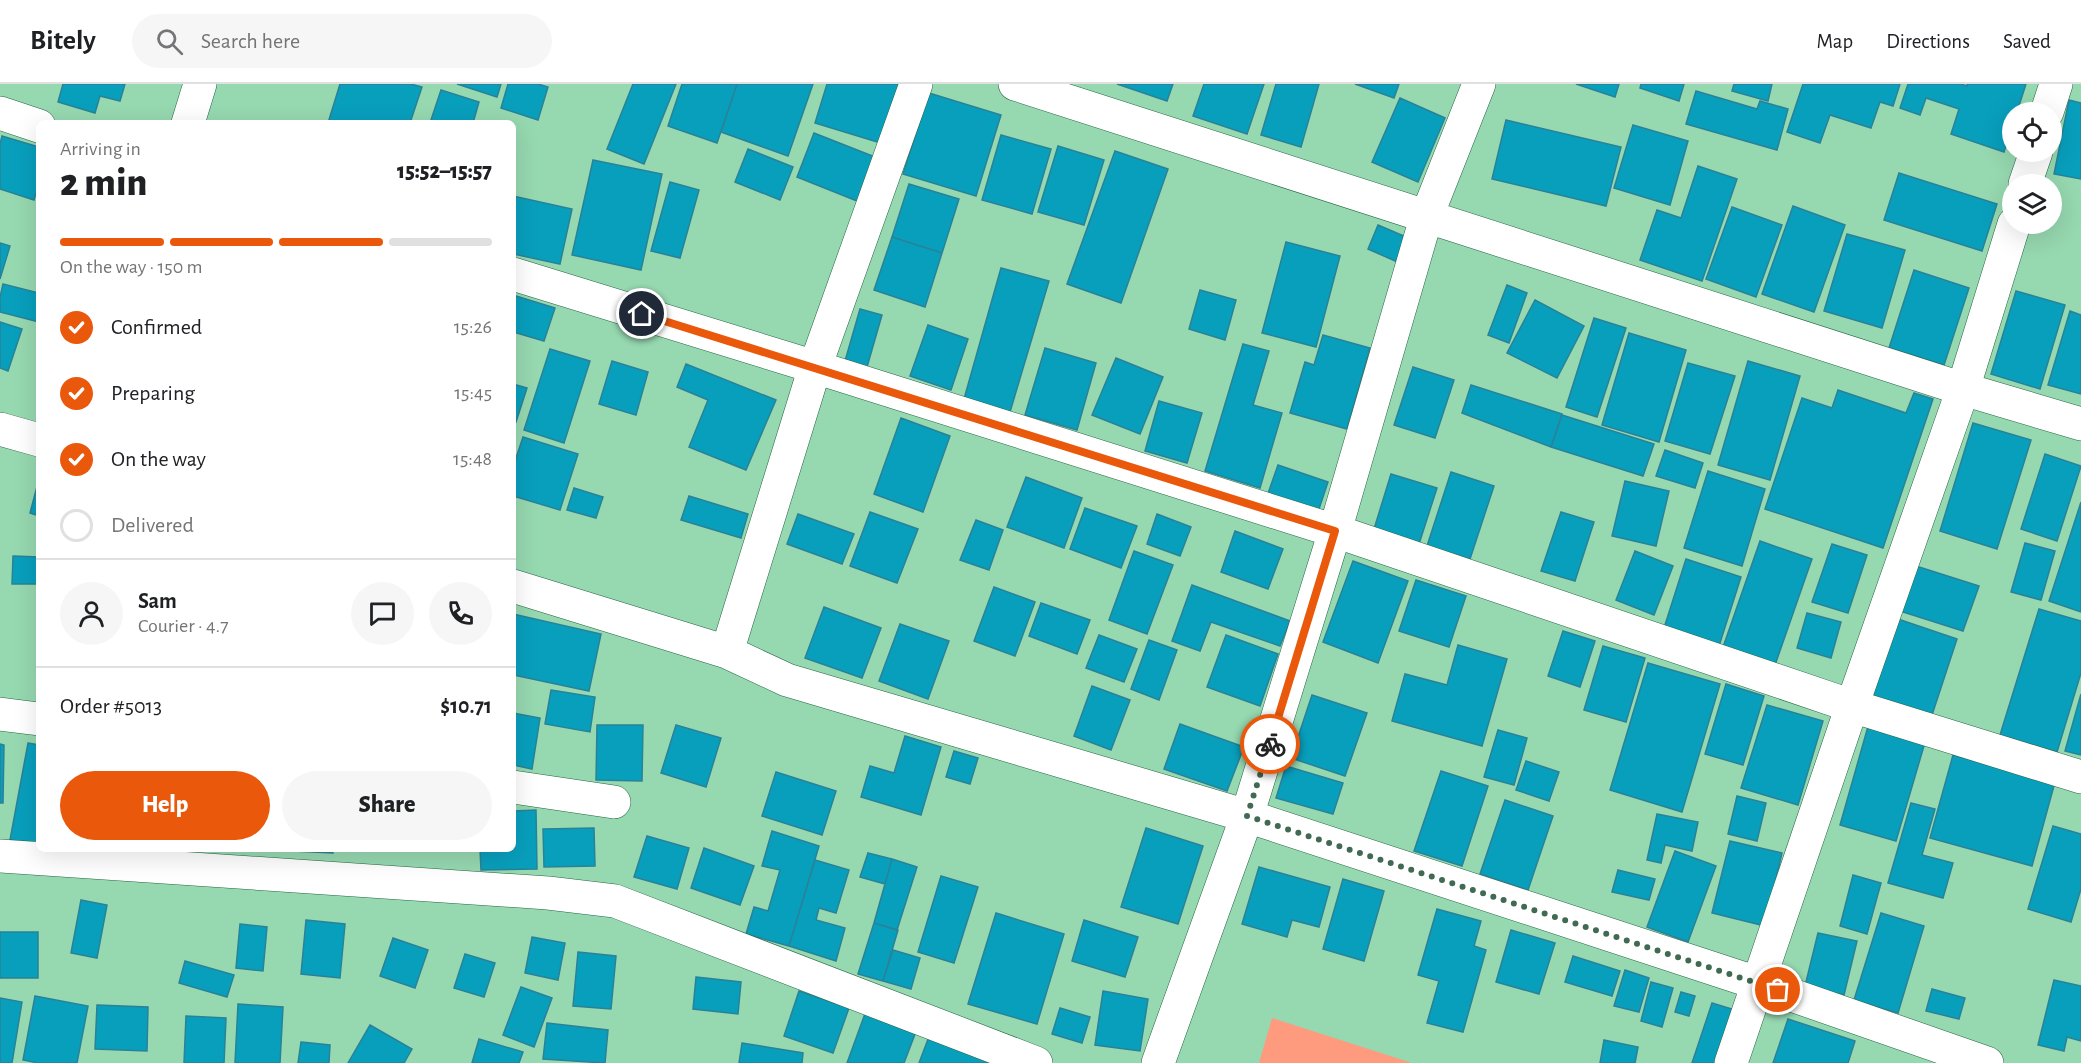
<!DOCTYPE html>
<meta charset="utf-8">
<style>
body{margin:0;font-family:"Alegreya Sans",sans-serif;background:#f6f6f6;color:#202124;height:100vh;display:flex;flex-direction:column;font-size:22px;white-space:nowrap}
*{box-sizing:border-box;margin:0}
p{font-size:20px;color:#757577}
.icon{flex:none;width:33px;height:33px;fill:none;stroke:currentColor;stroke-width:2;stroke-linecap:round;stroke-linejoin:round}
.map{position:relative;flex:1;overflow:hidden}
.sheet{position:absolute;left:36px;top:36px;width:480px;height:732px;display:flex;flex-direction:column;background:#fff;border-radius:9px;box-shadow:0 6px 24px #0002}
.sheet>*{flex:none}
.fabs{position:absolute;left:2002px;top:18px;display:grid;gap:12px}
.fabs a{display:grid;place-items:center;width:60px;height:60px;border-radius:50%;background:#fff;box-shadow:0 6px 24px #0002;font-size:30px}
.pin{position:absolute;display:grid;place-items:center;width:51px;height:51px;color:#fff;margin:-26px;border:3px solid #fff;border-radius:50%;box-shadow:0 2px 6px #0007}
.courier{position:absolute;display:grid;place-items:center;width:60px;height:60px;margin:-30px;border:4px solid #ea580c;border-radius:50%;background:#fff;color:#222;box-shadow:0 2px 8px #0007}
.overview em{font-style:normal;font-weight:800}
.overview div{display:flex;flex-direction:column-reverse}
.overview{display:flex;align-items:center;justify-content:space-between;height:102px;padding:0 24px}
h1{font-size:39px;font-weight:800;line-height:45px}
.bar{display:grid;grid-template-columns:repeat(4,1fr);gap:9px 6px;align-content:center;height:72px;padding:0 24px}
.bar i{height:8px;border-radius:4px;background:#e0e0e0}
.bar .active{background:#ea580c}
.bar p{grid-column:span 4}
.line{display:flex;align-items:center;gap:15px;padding:0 24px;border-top:2px solid #e0e0e0}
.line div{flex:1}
.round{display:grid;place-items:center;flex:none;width:63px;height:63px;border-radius:32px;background:#f6f6f6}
ol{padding:0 24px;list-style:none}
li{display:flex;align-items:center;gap:18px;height:66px}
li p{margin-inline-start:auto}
li .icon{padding:6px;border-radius:50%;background:#ea580c;color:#fff;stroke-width:4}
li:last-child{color:#757577}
li i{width:33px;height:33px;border:3px solid #e0e0e0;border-radius:50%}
.action{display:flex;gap:12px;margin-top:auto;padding:12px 24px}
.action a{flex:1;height:69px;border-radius:36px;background:#ea580c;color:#fff;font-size:24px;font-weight:800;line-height:69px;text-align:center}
.action a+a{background:#f6f6f6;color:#202124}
header{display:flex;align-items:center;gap:36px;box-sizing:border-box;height:84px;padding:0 30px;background:#fff;border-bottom:2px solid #e0e0e0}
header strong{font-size:28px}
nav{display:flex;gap:33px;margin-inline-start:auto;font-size:21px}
.search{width:420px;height:54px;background:#f6f6f6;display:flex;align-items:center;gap:15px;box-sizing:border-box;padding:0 21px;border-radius:33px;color:#757577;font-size:22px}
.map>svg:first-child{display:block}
.green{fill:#fe9b7e}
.building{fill:#089fbd;stroke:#298297;stroke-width:1.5}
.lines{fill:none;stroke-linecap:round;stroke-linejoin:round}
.minor-casing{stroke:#256644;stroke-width:34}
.minor{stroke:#fff;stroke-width:33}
.done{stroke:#416a52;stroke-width:6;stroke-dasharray:0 10.8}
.route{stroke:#ea580c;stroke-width:8}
</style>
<header>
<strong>Bitely</strong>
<div class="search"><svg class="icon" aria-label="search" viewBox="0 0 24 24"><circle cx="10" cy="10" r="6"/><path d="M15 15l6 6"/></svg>Search here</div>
<nav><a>Map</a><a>Directions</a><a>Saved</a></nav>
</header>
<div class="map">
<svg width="2081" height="979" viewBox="0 0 2081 979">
<rect width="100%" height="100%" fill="#96d8b0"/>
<path class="green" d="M1272,934l140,45h-153z"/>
<path class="building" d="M63,0h62l-5,17 -20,-5 -5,17 -37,-11z
M340,0h71l11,3 -12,36h-82z
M457,0h44l-4,13z
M508,0h30l10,3 -10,33 -37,-12z
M633,0h43l-32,80 -37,-15z
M682,0h55l-20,59 -49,-17z
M737,0h76l-25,72 -67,-24z
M827,0h76l-19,60 -69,-21z
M1117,0h56l-6,17z
M1204,0h60l-17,50 -54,-18z
M1276,0h43l-18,63 -40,-12z
M1355,0h44l-5,14z
M1576,0h43l-4,13z
M1641,0h43l-5,17 -39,-13z
M1734,0h38l-4,17 -36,-10z
M1803,0h97l-7,22 -13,-4 -9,26 -41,-13 -10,28 -33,-11z
M1908,0h53l6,2v-2h59l-9,28h-4v11l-9,29 -53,-18 8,-25 -33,-11 -6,17 -20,-7z
M441,6l38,12 -6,21h-43z
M1696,7l61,18 3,-8 28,8 -11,41 -91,-26z
M929,9l72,22 -25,81 -73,-22z
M1400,14l45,20 -27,64 -46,-20z
M2069,16l12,3v76l-27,-5z
M1506,36l115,27 -15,59 -114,-27z
M1633,41l55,16 -18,64 -56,-17z
M814,49l66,26 -18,44 -65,-26z
M1001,51l50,14 -19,65 -50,-14z
M2,52l37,11v36l-5,17 -34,-11v-45z
M1058,62l46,14 -20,65 -46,-13z
M748,65l45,18 -13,33 -45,-18z
M1115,67l53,18 -47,134 -54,-19z
M593,76l69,14 -21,96 -69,-15z
M1698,82l39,13 -35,102 -62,-21 17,-50 24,8z
M1899,89l98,31 -15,47 -98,-31z
M670,98l29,8 -19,68 -29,-7z
M909,100l50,15 -17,54 -50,-16z
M513,112l59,13 -12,55 -47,-10z
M1793,122l52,19 -31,87 -52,-18z
M1732,123l50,18 -26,72 -50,-18z
M1378,141l35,15 -11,24 -34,-15z
M1847,150l58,16 -23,78 -58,-17z
M892,153l50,16 -17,54 -51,-17z
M1286,158l54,14 -24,91 -54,-14z
M0,159l10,3 -10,33z
M1001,184l48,13 -39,131 -46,-13z
M1914,186l55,18 -25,77 -55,-17z
M3,200l36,9v29l-39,-10v-15z
M1507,201l20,8 -18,50 -21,-8z
M1200,206l36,10 -11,40 -36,-11z
M2016,207l49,14 -25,84 -49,-15z
M516,212l39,12 -11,33 -31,-9v-27z
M1535,216l49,26 -27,52 -50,-25z
M860,225l22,6 -15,52 -22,-6z
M2070,227l11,4v79l-33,-9z
M1594,234l32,10 -29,89 -31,-10z
M0,238l22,7 -14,42 -8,-3z
M928,241l40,14 -17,51 -41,-14z
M1629,249l57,17 -27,92 -57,-17z
M1323,251l47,13 -23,81 -57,-16 15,-51 9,3z
M1243,260l26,7 -16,54 29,8 -22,75 -55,-17z
M1045,264l51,15 -19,67 -52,-15z
M550,265l40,12 -26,82 -40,-13z
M1116,274l47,19 -23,57 -48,-19z
M612,277l36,11 -12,43 -37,-11z
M1748,277l52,15 -30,104 -52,-15z
M1688,279l47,13 -25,78 -45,-13z
M686,280l90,36 -30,70 -57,-23 19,-47 -31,-13z
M1413,283l41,13 -19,58 -41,-13z
M513,300l14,4 -11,34 -3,-1z
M1471,301l91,29 -11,33 -89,-34z
M1838,306l68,23 8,-20 19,6 -50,149 -118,-39 37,-111 30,10z
M1159,317l43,12 -15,50 -42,-12z
M1562,331l92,29 -11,32 -92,-29z
M901,334l49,18 -27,76 -49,-18z
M1973,339l58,17 -34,109 -57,-18z
M523,353l55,17 -18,56 -47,-14v-29z
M1665,366l38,13 -8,25 -39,-12z
M2045,370l36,12 -24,75 -36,-12z
M1278,381l50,17 -11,33 -51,-16z
M1708,387l57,18 -23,77 -58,-18z
M1451,388l43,14 -24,73 -43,-13z
M1391,390l46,14 -18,56 -45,-15z
M1026,393l56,21 -18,50 -57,-21z
M39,395v37l-9,-3z
M1625,397l44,10 -13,55 -44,-10z
M574,404l29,9 -7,21 -29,-8z
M689,412l59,18 -7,24 -60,-18z
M2081,418v110l-32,-11z
M1085,424l52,18 -16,42 -51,-19z
M870,428l48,17 -21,54 -47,-17z
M1561,428l33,10 -19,59 -34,-10z
M798,430l56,20 -12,30 -55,-20z
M1157,430l34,13 -11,29 -33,-12z
M976,436l27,10 -14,40 -29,-10z
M1235,447l48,18 -15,40 -47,-17z
M1760,457l52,18 -38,109 -52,-18z
M2025,459l30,8 -14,49 -30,-8z
M1832,460l35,11 -19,58 -36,-11z
M1134,467l39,14 -26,69 -38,-14z
M1635,467l38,15 -19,49 -38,-15z
M13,472l26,1v27h-27z
M1686,475l55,18 -22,69 -55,-18z
M1353,477l55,20 -30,82 -55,-21z
M1916,482l63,20 -16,45 -63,-20z
M1416,496l50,16 -17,51 -50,-16z
M1192,501l98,36 -10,25 -69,-24 -11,29 -28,-10z
M994,503l41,15 -20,54 -41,-15z
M1041,519l49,17 -13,34 -48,-18z
M824,523l57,21 -19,50 -57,-20z
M2039,525l42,12v52l-24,79 -57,-17z
M1807,529l34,9 -10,36 -34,-10z
M513,530l88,20 -12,57 -76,-16z
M1895,534l62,21 -25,76 -62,-20z
M900,540l49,17 -21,58 -49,-18z
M1563,547l32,10 -15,46 -32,-11z
M1099,551l38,14 -13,33 -38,-14z
M1226,551l52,19 -18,52 -53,-19z
M1149,556l28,10 -18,50 -28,-11z
M1458,561l49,14 -25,87 -90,-25 13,-47 42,11z
M1603,562l42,12 -19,64 -42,-12z
M1648,579l72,21 -38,128 -72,-22z
M1726,600l38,12 -21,69 -38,-11z
M1092,602l38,14 -19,50 -37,-14z
M551,606l44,7 -5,35 -45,-8z
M2081,610v61l-16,-4z
M1312,611l55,18 -22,63 -54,-18z
M1767,621l56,16 -25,84 -57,-17z
M513,629l27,5 -8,51 -19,-4z
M1869,639l57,16 -30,102 -56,-16z
M1180,640l64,23 -17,44 -63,-22z
M597,641h46l-1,56 -46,-1z
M676,641l45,13 -15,49 -45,-14z
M1498,646l29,8 -13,47 -30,-8z
M905,652l36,11 -20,68 -60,-18 9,-31 24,7z
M28,659l11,2v100l-29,-5z
M0,660l4,1 -1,58h-3z
M954,667l24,7 -8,26 -24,-7z
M1953,671l102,27 -23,84 -102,-28z
M1526,677l33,11 -10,29 -33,-11z
M1286,682l57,17 -10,31 -57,-16z
M1441,687l47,15 -26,80 -48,-15z
M776,688l60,19 -14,44 -60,-19z
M1737,712l29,7 -9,38 -29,-7z
M1505,716l48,16 -25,74 -48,-16z
M1911,719l24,6 -13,46 31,8 -10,35 -55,-15z
M536,726l1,59 -56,1 -1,-21h33v-38z
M1657,730l41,8 -6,29 -27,-6 -4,18 -14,-3z
M2053,742l28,8v55l-10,33 -43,-13z
M594,744l1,38 -51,1 -1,-38z
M1146,744l57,18 -25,78 -57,-17z
M772,747l47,15 -30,100 -43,-12 8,-27 14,4 12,-41 -18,-4z
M647,752l42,12 -12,41 -43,-12z
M1730,757l52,12 -17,73 -53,-13z
M704,764l50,18 -14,39 -49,-17z
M293,765h40v4l-40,-2z
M1675,767l41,15 -28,76 -41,-15z
M868,769l24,6 -7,25 -25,-7z
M892,775l25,8 -20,63 -23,-7z
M815,776l34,10 -13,43 -17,-5 -3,12 29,8 -9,33 -47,-15z
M1259,783l71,20 -11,40 -27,-7 -5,17 -45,-13z
M1618,786l37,9 -6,21 -37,-8z
M1853,791l28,8 -14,51 -27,-8z
M941,792l37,11 -24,76 -36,-11z
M1343,795l41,12 -20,70 -41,-12z
M81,816l26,5 -10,53 -26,-5z
M1437,825l44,12 -7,25 12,4 -23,82 -36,-9 12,-42 -21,-6z
M996,829l68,21 -27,90 -69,-20z
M1881,829l43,13 -26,87 -44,-13z
M306,836l39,4 -5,54 -39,-4z
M1084,836l54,17 -13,40 -53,-16z
M874,839l24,7 -15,51 -25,-7z
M240,840l27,3 -4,44 -27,-3z
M1511,846l44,13 -16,51 -43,-12z
M0,848h38v46h-38z
M1818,849l39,8 -13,54 -39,-9z
M532,853l33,6 -7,37 -33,-7z
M393,854l35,12 -13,38 -35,-12z
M893,866l27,8 -9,31 -28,-8z
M578,868l38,4 -5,53 -38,-3z
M465,870l30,9 -11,34 -30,-9z
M1573,872l47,15 -8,25 -47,-14z
M185,877l49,14 -7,22 -48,-14z
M1625,886l24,8 -10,34 -25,-6z
M696,893l45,5 -3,32 -45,-5z
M2054,896l27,6v55l-14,-4 -3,14 -26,-6z
M1651,898l22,6 -11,39 -21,-6z
M521,903l31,11 -18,49 -31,-12z
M1932,905l33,9 -6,21 -33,-8z
M799,907l50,17 -16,45 -49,-17z
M1103,907l45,8 -8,52 -45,-6z
M1681,908l14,4 -6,20 -14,-4z
M35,912l53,10 -11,57h-39l-15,-3z
M0,914l22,4 -10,61h-12z
M1712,919l23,7 -17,53h-26z
M238,920l45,3 -3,56h-45z
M97,921l51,2 -1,44 -52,-2z
M1060,924l30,9 -8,26 -30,-9z
M866,927l51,18 -13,34h-57z
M186,932l40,2 -2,45h-40z
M1788,935l67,22 -7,22h-75z
M547,939l61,7 -3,33 -62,-4z
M370,941l42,24 -8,14h-56z
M930,950l81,29h-92z
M479,955l44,13 -4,11h-47z
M1604,956l34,7 -3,16h-35z
M301,958l29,3 -1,18h-31z
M742,959l61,10 -1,10h-63z"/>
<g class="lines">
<defs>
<path id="minor" d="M1015,0l948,305 118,35
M2047,28l9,-28
M0,29l39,13
M188,39l12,-39
M2025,100l11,-32
M513,190l302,93 520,164 517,175 229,71
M0,345l39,11
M513,502l214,66 60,28 460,136 510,167 230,80
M727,568l88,-285 101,-283
M0,630l39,5
M513,703l101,15
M0,772l548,37 67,8 421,162
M1158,979l89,-247 88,-285 91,-313 53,-134
M1731,979l121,-357 111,-317 51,-165"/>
</defs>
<use href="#minor" class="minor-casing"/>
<use href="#minor" class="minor"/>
</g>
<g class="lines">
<path class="done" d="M1270,660l-23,72 531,174"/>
<path class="route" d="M642,230l693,217 -65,213"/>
</g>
</svg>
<div class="fabs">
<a><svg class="icon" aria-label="locate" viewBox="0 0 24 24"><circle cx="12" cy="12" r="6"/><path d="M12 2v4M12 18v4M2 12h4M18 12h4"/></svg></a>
<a><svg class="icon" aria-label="layers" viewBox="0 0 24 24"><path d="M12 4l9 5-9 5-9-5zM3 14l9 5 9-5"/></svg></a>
</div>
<div class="pin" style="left:1778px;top:906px;background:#ea580c"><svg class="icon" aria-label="bag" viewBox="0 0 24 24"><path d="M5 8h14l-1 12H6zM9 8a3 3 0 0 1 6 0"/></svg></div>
<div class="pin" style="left:642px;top:230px;background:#1f2937"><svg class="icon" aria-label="home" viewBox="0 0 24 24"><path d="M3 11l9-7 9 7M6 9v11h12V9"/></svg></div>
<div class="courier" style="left:1270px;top:660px"><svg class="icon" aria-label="bike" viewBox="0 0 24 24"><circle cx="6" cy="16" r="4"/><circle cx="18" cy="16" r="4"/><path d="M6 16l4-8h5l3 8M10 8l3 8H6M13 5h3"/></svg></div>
<section class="sheet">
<div class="overview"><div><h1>2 min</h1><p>Arriving in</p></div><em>15:52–15:57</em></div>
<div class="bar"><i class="active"></i><i class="active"></i><i class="active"></i><i></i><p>On the way · 150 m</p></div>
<ol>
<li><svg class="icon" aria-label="check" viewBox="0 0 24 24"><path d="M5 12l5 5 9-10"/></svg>Confirmed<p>15:26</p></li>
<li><svg class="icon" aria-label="check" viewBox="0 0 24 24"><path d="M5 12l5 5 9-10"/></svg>Preparing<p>15:45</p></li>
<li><svg class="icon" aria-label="check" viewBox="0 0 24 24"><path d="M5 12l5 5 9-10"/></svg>On the way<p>15:48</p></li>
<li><i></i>Delivered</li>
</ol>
<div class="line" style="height:108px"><a class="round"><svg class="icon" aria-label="person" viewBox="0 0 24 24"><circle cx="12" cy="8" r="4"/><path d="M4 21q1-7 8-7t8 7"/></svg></a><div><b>Sam</b><p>Courier · 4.7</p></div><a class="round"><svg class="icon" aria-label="chat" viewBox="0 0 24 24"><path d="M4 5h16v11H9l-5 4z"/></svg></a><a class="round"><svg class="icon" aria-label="phone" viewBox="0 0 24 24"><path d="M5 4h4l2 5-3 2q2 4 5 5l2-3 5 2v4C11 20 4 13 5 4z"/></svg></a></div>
<div class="line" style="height:78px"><div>Order #5013</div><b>$10.71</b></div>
<div class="action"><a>Help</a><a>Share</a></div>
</section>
</div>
